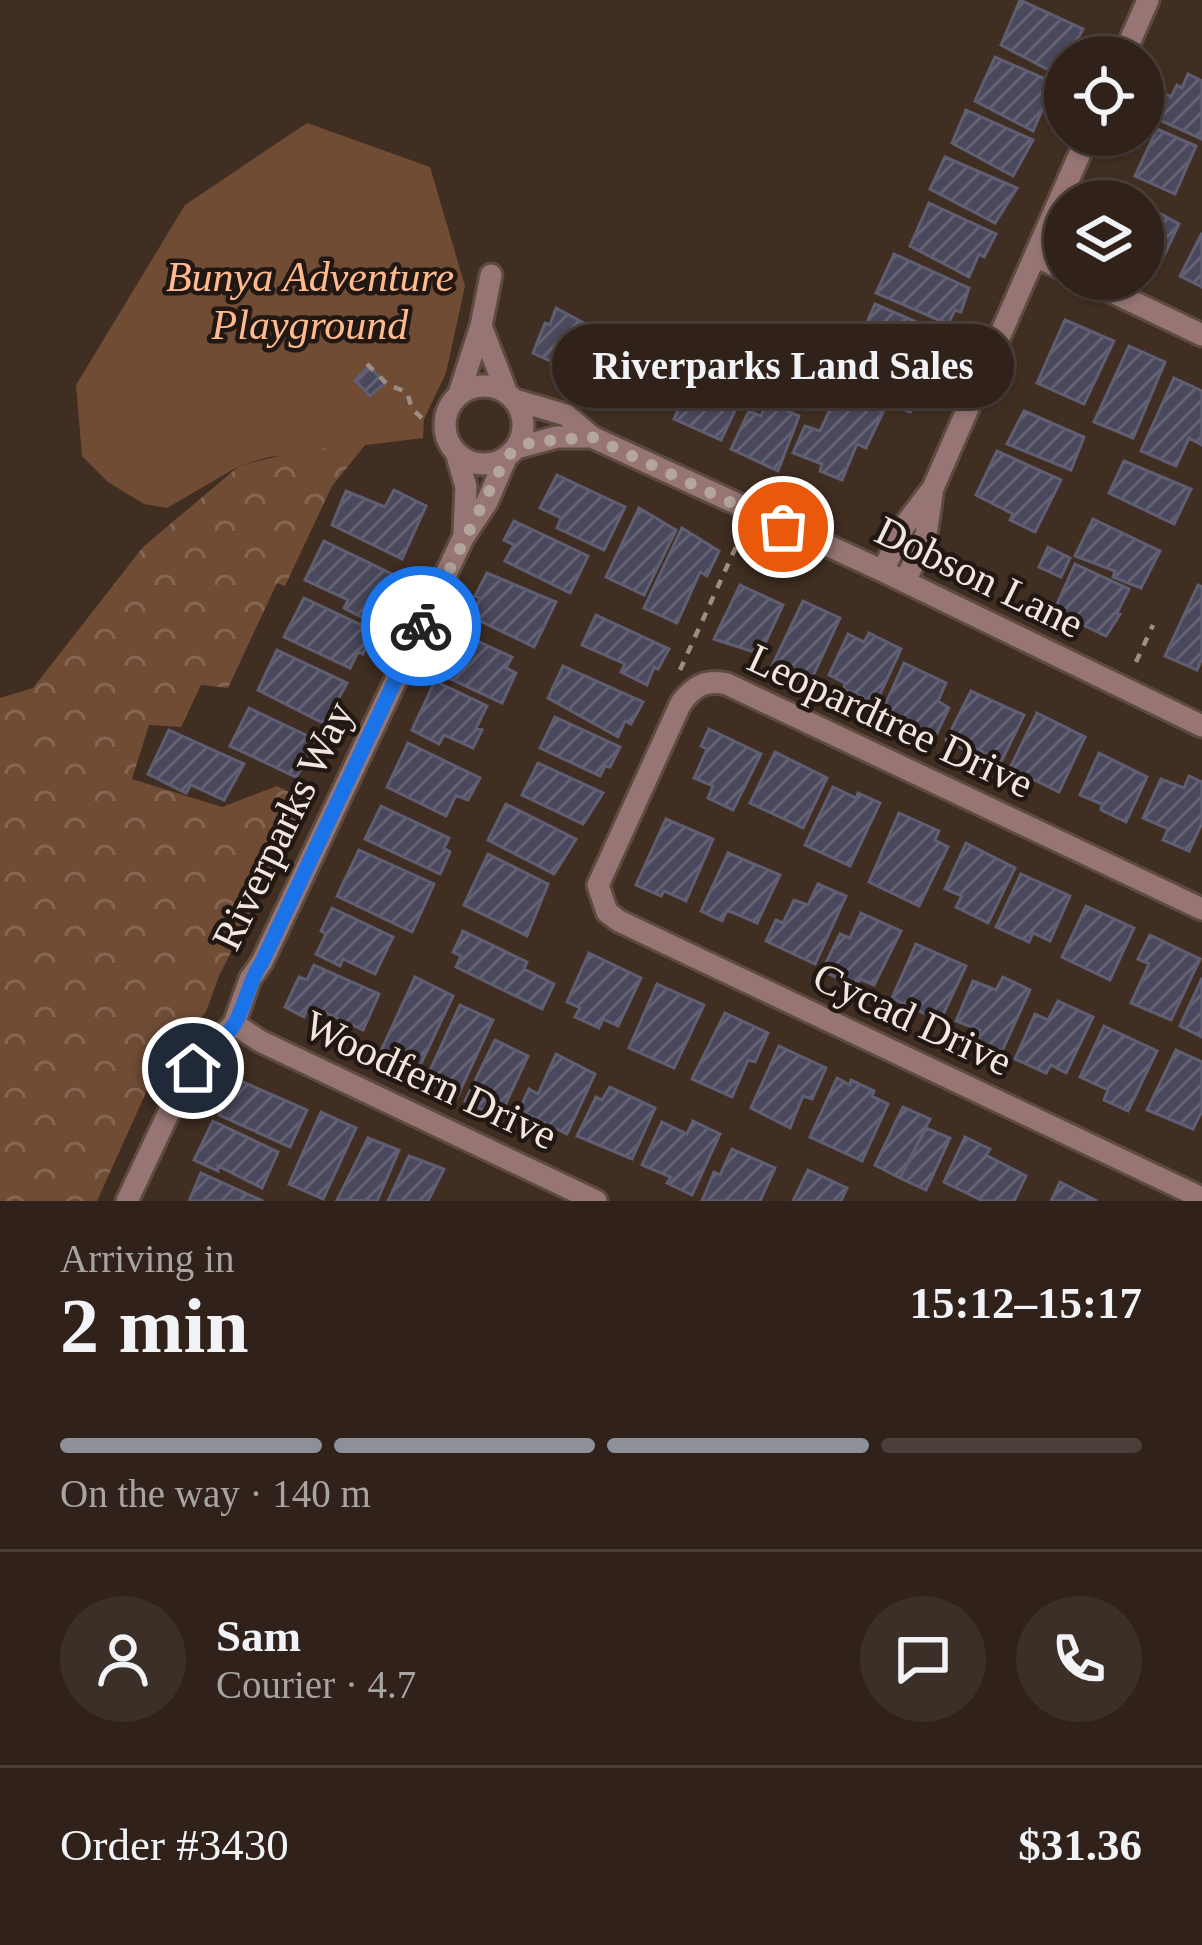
<!DOCTYPE html>
<meta charset="utf-8">
<style>
body{margin:0;font-family:Georgia,serif;background:#3c2f27;color:#f1f3f6;height:100vh;display:flex;flex-direction:column;font-size:45px;white-space:nowrap}
*{box-sizing:border-box;margin:0}
p{font-size:39px;color:#a8a4a2}
.icon{flex:none;width:66px;height:66px;fill:none;stroke:currentColor;stroke-width:2;stroke-linecap:round;stroke-linejoin:round}
.map{position:relative;height:1201px;overflow:hidden}
.drawer{display:flex;flex-direction:column;background:#30221a;flex:1}
.drawer>*{flex:none}
.controls{position:absolute;left:1044px;top:36px;display:grid;gap:24px}
.controls a{display:grid;place-items:center;width:120px;height:120px;border-radius:50%;background:#30221a;box-shadow:0 3px 9px #0004,0 0 0 3px #4b3f39;font-size:60px}
.pin{position:absolute;display:grid;place-items:center;width:102px;height:102px;color:#fff;margin:-51px;border:6px solid #fff;border-radius:50%;box-shadow:0 3px 12px #0007}
.courier{position:absolute;display:grid;place-items:center;width:120px;height:120px;margin:-60px;border:9px solid #1a73e8;border-radius:50%;background:#fff;color:#222;box-shadow:0 3px 15px #0007}
.bubble{position:absolute;height:84px;border-radius:42px;background:#30221a;box-shadow:0 3px 9px #0004,0 0 0 3px #4b3f39;font-size:39px;font-weight:700;line-height:84px;text-align:center}
.summary em{font-style:normal;font-weight:700}
.summary div{display:flex;flex-direction:column-reverse}
.summary{display:flex;align-items:center;justify-content:space-between;height:204px;padding:0 60px}
h1{font-size:78px;font-weight:700;line-height:90px}
.bar{display:grid;grid-template-columns:repeat(4,1fr);gap:18px 12px;align-content:center;height:144px;padding:0 60px}
.bar i{height:15px;border-radius:9px;background:#4b3f39}
.bar .active{background:#8c9099}
.bar p{grid-column:span 4}
.line{display:flex;align-items:center;gap:30px;padding:0 60px;border-top:3px solid #4b3f39}
.line div{flex:1}
.round{display:grid;place-items:center;flex:none;width:126px;height:126px;border-radius:63px;background:#3c2f27}
.map>svg:first-child{display:block}
.green{fill:#704c35}
.forest{fill:url(#forest-crowns)}
.building{fill:url(#building-hatch);stroke:#5f5e73;stroke-width:3}
.lines{fill:none;stroke-linecap:round;stroke-linejoin:round}
.minor-casing{stroke:#5d4b40;stroke-width:27}
.path{stroke:#9d8d84;stroke-width:4.5;stroke-dasharray:9 9;stroke-linecap:butt}
.minor{stroke:#967574;stroke-width:21}
.done{stroke:#b4a69d;stroke-width:12;stroke-dasharray:0 21.6}
.route{stroke:#1a73e8;stroke-width:15}
.labels{text-anchor:middle;stroke-width:9;stroke-linejoin:round;paint-order:stroke}
.park-label{font-size:42px;font-style:italic;fill:#ffbb8f;stroke:#211813}
.street-label{font-size:42px;fill:#f3e6df;stroke:#211813}
</style>
<div class="map">
<svg width="1202" height="1201" viewBox="0 0 1202 1201">
<defs>
<pattern id="forest-crowns" width="20" height="18" patternUnits="userSpaceOnUse" patternTransform="scale(3)"><rect width="20" height="18" fill="#704c35"/><path d="M2 6a3 3 0 1 1 6 0M12 15a3 3 0 1 1 6 0" fill="none" stroke="#856652"/></pattern>
<pattern id="building-hatch" width="6" height="6" patternUnits="userSpaceOnUse" patternTransform="scale(3)"><rect width="6" height="6" fill="#49485c"/><path d="M-1 1l2-2M0 6l6-6M5 7l2-2" fill="none" stroke="#646273"/></pattern>
</defs>
<rect width="100%" height="100%" fill="#402e22"/>
<path class="green" d="M307,123l123,44 35,119 -19,87 -22,46 -1,19 -154,19 -30,9 -72,42 -23,-4 -36,-22 -26,-26 -6,-71 109,-180z"/>
<path class="forest" d="M366,444l-34,42 -47,100 -8,-3 -49,105 -27,-3 -20,42 -32,-2 -17,54 90,28 55,-21 30,15 -88,175 -13,36 -48,54 -61,135h-97v-503l33,-10 110,-141 96,-81 59,-15z"/>
<path class="building" d="M1020,0l63,29 -25,46 -57,-30z
M995,57l64,28 -11,26 -5,-3 -10,23 -58,-30z
M1188,74l14,7v58l-47,-21 11,-24 5,3 6,-12 5,3z
M966,110l67,30 -20,36 -61,-33z
M1157,129l39,17 -21,48 -40,-18z
M945,157l72,31 -22,35 -65,-34z
M929,203l67,31 -12,23 -5,-3 -10,23 -59,-31z
M1143,204l36,20 -21,44 -15,-7z
M1202,233v54l-22,-11z
M894,254l75,34 -8,24 -6,-2 -7,14 -72,-31z
M875,304l76,33 -8,16 -5,-2 -5,14 -71,-31z
M556,308l54,29 -19,43 -58,-27 12,-30 5,2z
M1065,320l49,21 -30,63 -47,-21z
M1129,346l36,16 -32,76 -39,-16z
M881,354l52,23 -11,24 -6,-2 -6,13 -61,-26 11,-24 13,7z
M702,358l48,21 -29,61 -47,-21z
M369,366l16,17 -15,13 -15,-16z
M1174,378l28,13v54l-13,-7 -13,28 -35,-15z
M838,392l45,20 -17,36 -9,-4 -15,36 -22,-9 2,-7 -29,-11 12,-27 15,5z
M767,402l32,14 -21,55 -47,-22 18,-38 12,5z
M1024,411l60,26 -13,33 -64,-26z
M997,451l64,29 -26,52 -25,-12 3,-6 -37,-19z
M1124,461l67,28 -17,35 -65,-31z
M557,475l68,32 -21,43 -47,-22 4,-10 -21,-10z
M394,490l32,16 -24,53 -70,-34 14,-34 39,16z
M639,508l37,22 -32,65 -38,-18z
M1093,519l67,32 -19,37 -28,-11 2,-6 -40,-15z
M514,521l74,35 -18,37 -65,-32 9,-16 -10,-5z
M682,528l37,23 -12,25 -7,-4 -23,51 -33,-15z
M324,541l70,34 -23,47 -27,-14 4,-8 -43,-20z
M1048,547l22,11 -9,19 -22,-10z
M1075,564l54,25 -12,24 3,1 -14,22 -52,-25z
M487,573l69,29 -22,45 -62,-30 8,-19 -5,-2z
M740,585l43,20 -23,49 -46,-15z
M1198,585l4,2v71l-5,12 -32,-14z
M304,598l70,33 -11,23 -5,-2 -8,16 -66,-31z
M803,601l37,17 -29,62 -16,-8 -3,6 -21,-10z
M596,615l73,34 -11,20 -4,-2 -7,18 -26,-13 4,-8 -43,-19z
M460,633l52,24 -6,11 10,5 -14,30 -62,-29z
M869,633l32,16 -25,54 -32,-14 1,-6 -16,-8 19,-41 16,8z
M277,650l70,33 -22,41 -67,-34z
M904,663l42,20 -8,18 11,7 -15,31 -53,-25z
M563,666l80,36 -12,22 -6,-3 -7,16 -70,-39z
M435,681l52,25 -11,22 6,2 -9,18 -29,-13 -5,9 -27,-14z
M971,691l53,24 -23,47 -26,-14 -2,6 -27,-14z
M249,708l69,33 -22,36 -66,-31z
M1037,713l48,24 -26,55 -49,-24z
M555,717l65,30 -10,20 -5,-1 -5,10 -60,-28z
M709,729l52,25 -28,56 -25,-12 5,-12 -19,-8 13,-29 -6,-3z
M169,730l75,34 -20,36 -33,-15 -5,8 -38,-19z
M408,743l72,35 -12,22 -12,-5 -10,21 -59,-29z
M775,752l52,26 -24,50 -53,-25z
M1099,753l48,24 -21,45 -25,-12 1,-6 -22,-9z
M538,763l65,30 -20,31 -61,-29z
M1189,776l13,6v41l-13,28 -26,-11 5,-11 -25,-11 18,-39 23,9z
M833,787l23,11 2,-5 22,10 -30,63 -45,-21z
M506,804l70,35 -22,35 -66,-34z
M381,806l68,32 -5,10 6,4 -10,22 -75,-35z
M899,813l40,18 -4,9 13,7 -29,59 -50,-24z
M666,819l47,20 -27,62 -22,-10 -3,5 -25,-11z
M966,843l49,25 -27,55 -32,-16 6,-11 -17,-7z
M359,850l75,34 -22,48 -75,-36z
M728,853l52,22 -23,48 -30,-13 -5,11 -21,-10z
M488,854l60,30 -21,52 -63,-31z
M1021,874l49,22 -20,45 -17,-8 -4,9 -33,-15z
M818,884l28,12 -31,68 -49,-23 10,-21 7,3 11,-23 14,5z
M1086,906l48,22 -24,52 -48,-23z
M332,908l61,29 -18,37 -32,-15 -3,7 -24,-12 10,-20 -5,-3z
M861,913l40,18 -27,54 -14,-6 -4,7 -34,-15 18,-37 10,4z
M463,931l64,31 -3,7 30,15 -12,25 -86,-42 5,-11 -8,-4z
M1150,935l50,24 -29,61 -40,-17 18,-39 -11,-5z
M916,944l50,22 -26,55 -48,-23z
M589,953l52,25 -23,48 -15,-7 -4,9 -24,-11 5,-9 -13,-6z
M314,965l65,29 -16,36 -54,-25 -5,12 -19,-10 14,-30 8,3z
M415,977l38,19 -35,74 -38,-17z
M1003,977l27,13 -28,61 -26,-12 4,-9 -24,-9 17,-40 23,9z
M1202,978v59l-22,-11z
M657,984l47,21 -30,63 -45,-20z
M1058,1001l35,16 -27,56 -15,-8 -5,8 -31,-14 20,-45 13,6z
M460,1005l33,15 -36,77 -20,-9 3,-6 -13,-5z
M725,1013l43,20 -13,29 -7,-2 -16,37 -40,-18z
M1104,1026l53,25 -29,60 -24,-11 4,-10 -28,-13z
M495,1040l33,16 -29,62 -34,-17z
M779,1046l47,22 -14,31 -9,-3 -13,32 -39,-20z
M1176,1050l26,12v49l-9,18 -46,-19z
M556,1054l39,20 -28,60 -48,-24 10,-21 9,5z
M837,1078l13,7 1,-5 23,11 -2,5 16,8 -26,57 -52,-24z
M236,1079l71,31 -17,37 -71,-32z
M610,1087l45,21 -23,51 -55,-23 19,-39 6,3z
M903,1107l27,12 -30,59 -25,-13z
M321,1112l35,16 -33,71 -34,-15z
M213,1121l65,31 -16,36 -44,-22v5l-24,-11z
M693,1121l27,13 -28,61 -25,-12 4,-6 -29,-12 20,-43 25,12z
M926,1128l24,10 -24,52 -26,-12z
M965,1137l25,12 -4,6 40,21 -12,25h-31l-39,-19z
M368,1138l31,12 -22,51 -40,-1z
M732,1149l43,19 -15,33h-58l12,-29 6,3z
M409,1156l35,13 -16,32h-40z
M808,1170l39,18 -6,13h-48z
M201,1173l62,28h-74z
M1060,1182l37,19h-46z"/>
<g class="lines">
<defs>
<path id="minor" d="M1123,57l25,-57
M1035,256l30,14
M1085,279l117,56
M481,326l25,65
M445 425a39 39 0 1 1 78 0a39 39 0 1 1-78 0Z
M459,394l22,-68 10,-51
M515,400l51,15 26,22 291,134 319,155
M516,448l41,-11h35
M456,452l10,35 -2,44
M883,571l21,-45 29,-38 155,-353
M905,582l21,-47 6,-41
M1202,909l-475,-225c-21,-5 -33,2 -46,19l-83,182 9,27 12,9 583,277
M234,1024l26,17 336,160
M127,1201l51,-108 29,-43 27,-26 16,-45 12,-17 201,-424 24,-36 19,-44"/>
</defs>
<use href="#minor" class="minor-casing"/>
<path class="path" d="M367,364l21,21 19,7 5,17 12,11
M1136,662l17,-37
M680,670l60,-132"/>
<use href="#minor" class="minor"/>
</g>
<g class="lines">
<path class="done" d="M421,626l85,-168 10,-10 17,-6 59,-5 191,90"/>
<path class="route" d="M193,1068c12,-16 30,-27 41,-43 12,-20 14,-43 28,-63l159,-336"/>
</g>
<g class="labels">
<g class="park-label">
<text x="310" y="291">Bunya Adventure<tspan x="310" dy="48">Playground</tspan></text>
</g>
<g class="street-label">
<text transform="translate(980 576) rotate(26)" y="15">Dobson Lane</text>
<text transform="translate(891 720) rotate(25)" y="15">Leopardtree Drive</text>
<text transform="translate(282 825) rotate(-64)" y="15">Riverparks Way</text>
<text transform="translate(913 1018) rotate(25)" y="15">Cycad Drive</text>
<text transform="translate(431 1079) rotate(25)" y="15">Woodfern Drive</text>
</g>
</g>
</svg>
<div class="controls">
<a><svg class="icon" aria-label="locate" viewBox="0 0 24 24"><circle cx="12" cy="12" r="6"/><path d="M12 2v4M12 18v4M2 12h4M18 12h4"/></svg></a>
<a><svg class="icon" aria-label="layers" viewBox="0 0 24 24"><path d="M12 4l9 5-9 5-9-5zM3 14l9 5 9-5"/></svg></a>
</div>
<div class="pin" style="left:783px;top:527px;background:#ea580c"><svg class="icon" aria-label="bag" viewBox="0 0 24 24"><path d="M5 8h14l-1 12H6zM9 8a3 3 0 0 1 6 0"/></svg></div>
<div class="pin" style="left:193px;top:1068px;background:#1f2937"><svg class="icon" aria-label="home" viewBox="0 0 24 24"><path d="M3 11l9-7 9 7M6 9v11h12V9"/></svg></div>
<div class="courier" style="left:421px;top:626px"><svg class="icon" aria-label="bike" viewBox="0 0 24 24"><circle cx="6" cy="16" r="4"/><circle cx="18" cy="16" r="4"/><path d="M6 16l4-8h5l3 8M10 8l3 8H6M13 5h3"/></svg></div>
<div class="bubble" style="left:552px;top:324px;width:462px">Riverparks Land Sales</div>
</div>
<section class="drawer">
<div class="summary"><div><h1>2 min</h1><p>Arriving in</p></div><em>15:12–15:17</em></div>
<div class="bar"><i class="active"></i><i class="active"></i><i class="active"></i><i></i><p>On the way · 140 m</p></div>
<div class="line" style="height:216px"><a class="round"><svg class="icon" aria-label="person" viewBox="0 0 24 24"><circle cx="12" cy="8" r="4"/><path d="M4 21q1-7 8-7t8 7"/></svg></a><div><b>Sam</b><p>Courier · 4.7</p></div><a class="round"><svg class="icon" aria-label="chat" viewBox="0 0 24 24"><path d="M4 5h16v11H9l-5 4z"/></svg></a><a class="round"><svg class="icon" aria-label="phone" viewBox="0 0 24 24"><path d="M5 4h4l2 5-3 2q2 4 5 5l2-3 5 2v4C11 20 4 13 5 4z"/></svg></a></div>
<div class="line" style="height:156px"><div>Order #3430</div><b>$31.36</b></div>
</section>
